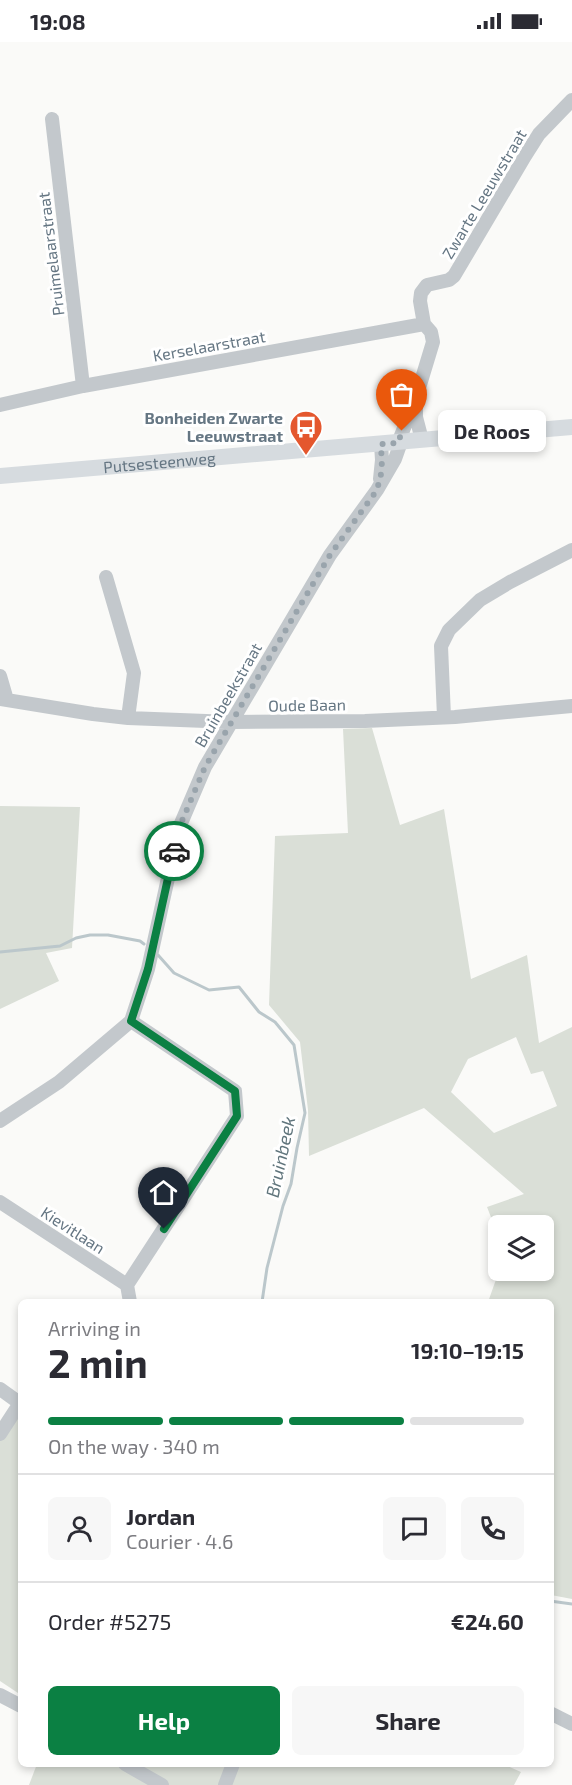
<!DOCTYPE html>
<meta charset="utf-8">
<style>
body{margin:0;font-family:"Exo 2",sans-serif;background:#f7f7f7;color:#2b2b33;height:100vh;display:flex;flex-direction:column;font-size:22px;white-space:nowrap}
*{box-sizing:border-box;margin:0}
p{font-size:20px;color:#7c7c81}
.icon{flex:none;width:33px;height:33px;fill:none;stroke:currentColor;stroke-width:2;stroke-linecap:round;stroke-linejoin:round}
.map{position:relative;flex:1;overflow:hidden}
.drawer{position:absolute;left:18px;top:1257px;width:536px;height:468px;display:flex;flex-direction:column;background:#fff;border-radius:9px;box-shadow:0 3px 9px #0003}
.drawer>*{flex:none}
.tools{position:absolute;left:488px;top:1173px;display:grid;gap:12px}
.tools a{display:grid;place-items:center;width:66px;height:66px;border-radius:9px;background:#fff;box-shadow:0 3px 9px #0003;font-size:30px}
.pin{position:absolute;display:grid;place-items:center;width:51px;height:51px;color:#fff;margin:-62px -26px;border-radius:50% 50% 50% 0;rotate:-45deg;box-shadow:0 0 6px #0007}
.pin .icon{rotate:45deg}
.courier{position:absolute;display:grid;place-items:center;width:60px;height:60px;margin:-30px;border:4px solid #0b8043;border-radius:50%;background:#fff;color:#222;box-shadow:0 2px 8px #0007}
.bubble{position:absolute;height:42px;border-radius:9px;background:#fff;box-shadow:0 3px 9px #0003;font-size:20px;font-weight:700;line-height:42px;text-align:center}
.overview em{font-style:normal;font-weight:700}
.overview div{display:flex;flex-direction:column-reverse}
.overview{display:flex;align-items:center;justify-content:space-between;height:102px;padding:0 30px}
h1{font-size:39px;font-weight:700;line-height:45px}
.bar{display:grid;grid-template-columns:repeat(4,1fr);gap:9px 6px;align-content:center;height:72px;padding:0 30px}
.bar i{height:8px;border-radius:4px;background:#e1e1e2}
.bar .selected{background:#0b8043}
.bar p{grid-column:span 4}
.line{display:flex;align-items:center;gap:15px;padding:0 30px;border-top:2px solid #e1e1e2}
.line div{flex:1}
.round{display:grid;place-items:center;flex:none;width:63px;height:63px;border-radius:9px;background:#f7f7f7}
.primary-button{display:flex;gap:12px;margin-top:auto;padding:12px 30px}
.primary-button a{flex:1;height:69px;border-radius:9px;background:#0b8043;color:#fff;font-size:24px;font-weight:700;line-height:69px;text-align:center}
.primary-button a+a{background:#f7f7f7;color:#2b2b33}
.status{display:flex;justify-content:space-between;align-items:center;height:42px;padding:0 30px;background:#fff;direction:ltr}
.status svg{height:16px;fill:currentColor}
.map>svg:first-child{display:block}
.green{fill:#dadfd7;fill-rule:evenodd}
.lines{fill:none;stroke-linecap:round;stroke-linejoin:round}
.stream{stroke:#bbc7cb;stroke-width:3}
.minor{stroke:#c3c8cc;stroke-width:14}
.major{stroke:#d6dbdf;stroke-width:16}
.done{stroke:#99a4ac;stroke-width:6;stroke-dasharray:0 10.8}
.route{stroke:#0b8043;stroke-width:8}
.labels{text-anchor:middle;stroke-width:6;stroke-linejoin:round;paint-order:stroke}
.street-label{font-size:16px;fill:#657683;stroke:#fff}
.poi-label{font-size:16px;font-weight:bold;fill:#657683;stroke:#fff;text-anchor:end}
.water-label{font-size:18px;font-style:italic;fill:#60757c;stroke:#fff}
</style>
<div class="status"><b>19:08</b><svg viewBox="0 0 49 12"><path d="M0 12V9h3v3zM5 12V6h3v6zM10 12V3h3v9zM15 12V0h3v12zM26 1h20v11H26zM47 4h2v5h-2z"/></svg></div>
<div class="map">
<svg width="572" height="1743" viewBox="0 0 572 1743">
<rect width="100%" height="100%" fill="#fafaf8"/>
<path class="green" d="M372,686l28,97 44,-16 27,170 56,-24 12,88 33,-16v572l-21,-4 -1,-293h-62l11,-31 44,-1v-44h-45v9l-11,-28 37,-13 -100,-86 -115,48 -1,-46 -8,-68 -31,-37 6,-169 73,-3 -5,-104zM516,995l15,37 12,-3 14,35 -63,27 -43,-41 17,-33z
M0,764l80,1 -8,141 -26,5 13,28 -59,28z
M17,1372l4,3v278l-21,-14v-241z
M37,1722h466l18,8 -7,13h-485z"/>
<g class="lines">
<path class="stream" d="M0,910l60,-6 16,-8 14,-3h18l32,6 4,3
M158,913l16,18 35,17 30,-3 20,25 16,10 19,23 11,68 -8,35 -6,36 -8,22 -16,62 -5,34
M550,1559l22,3"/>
<path class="minor" d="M52,77l31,267
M416,362v13l6,23
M0,363l83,-19 341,-62
M398,401l18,-45 17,-56 -2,-10 -7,-8 -4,-23 1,-8 6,-8 22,-5 5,-4 71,-120 14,-22 33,-34
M380,437l2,-19 -1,-16
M106,535l28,96 -6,45
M0,634l7,24
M0,657l93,15 35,4 104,4 133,-1 90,-4 117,-11
M444,675l-3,-71 8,-16 31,-30 30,-18 62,-32
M0,1079l59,-39 72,-61 17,-52 31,-141 26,-61 125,-212 47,-65 18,-31 6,-17
M0,1160l127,83
M130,1260l-3,-17 110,-169 -2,-25 -104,-70
M0,1347l21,15
M0,1392l20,-31
M0,1653l21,11
M550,1671l22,11
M125,1722l37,21
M225,1743l8,-21"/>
<path class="major" id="s1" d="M0,434l572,-49"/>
</g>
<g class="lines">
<path class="done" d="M174,809l5,-23 26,-61 125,-212 47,-65 5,-20 -1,-26 17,-1 4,-12"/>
<path class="route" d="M164,1187l73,-113 -2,-25 -104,-70 17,-52 26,-118"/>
</g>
<defs>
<symbol id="bus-pin" viewBox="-11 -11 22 30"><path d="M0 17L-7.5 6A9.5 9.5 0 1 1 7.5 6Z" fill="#e4572e" stroke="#fff"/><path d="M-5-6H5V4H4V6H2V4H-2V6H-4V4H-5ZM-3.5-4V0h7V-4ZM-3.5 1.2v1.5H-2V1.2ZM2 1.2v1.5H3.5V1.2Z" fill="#fff"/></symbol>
</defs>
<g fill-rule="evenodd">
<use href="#bus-pin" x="287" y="366" width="38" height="52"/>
</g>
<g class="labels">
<g class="street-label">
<text transform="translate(484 152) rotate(-59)" y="6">Zwarte Leeuwstraat</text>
<text transform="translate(51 212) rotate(-97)" y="6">Pruimelaarstraat</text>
<text transform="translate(209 304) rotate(-10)" y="6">Kerselaarstraat</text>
<text dy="6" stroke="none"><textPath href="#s1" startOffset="160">Putsesteenweg</textPath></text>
<text transform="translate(228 653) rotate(-60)" y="6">Bruinbeekstraat</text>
<text transform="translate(307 663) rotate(-1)" y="6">Oude Baan</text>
<text transform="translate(73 1188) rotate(33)" y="6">Kievitlaan</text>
</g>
<g class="poi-label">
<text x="283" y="382">Bonheiden Zwarte<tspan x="283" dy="18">Leeuwstraat</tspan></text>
</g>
<g class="water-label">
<text transform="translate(281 1115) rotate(-78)" y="6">Bruinbeek</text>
</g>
</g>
</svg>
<div class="tools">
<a><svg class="icon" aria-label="layers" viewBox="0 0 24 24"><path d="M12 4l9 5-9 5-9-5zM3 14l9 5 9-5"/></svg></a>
</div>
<div class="pin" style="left:402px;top:389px;background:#ea580c"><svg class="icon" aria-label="bag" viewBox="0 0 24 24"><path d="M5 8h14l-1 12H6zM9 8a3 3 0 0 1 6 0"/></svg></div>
<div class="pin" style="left:164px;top:1187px;background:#1f2937"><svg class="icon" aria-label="home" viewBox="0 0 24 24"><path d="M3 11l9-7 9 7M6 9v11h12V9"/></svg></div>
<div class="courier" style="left:174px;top:809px"><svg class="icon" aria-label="car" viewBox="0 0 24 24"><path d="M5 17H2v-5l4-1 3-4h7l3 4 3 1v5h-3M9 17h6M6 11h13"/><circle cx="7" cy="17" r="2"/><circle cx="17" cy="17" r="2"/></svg></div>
<div class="bubble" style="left:438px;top:368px;width:108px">De Roos</div>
<section class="drawer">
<div class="overview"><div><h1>2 min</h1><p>Arriving in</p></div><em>19:10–19:15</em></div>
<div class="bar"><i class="selected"></i><i class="selected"></i><i class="selected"></i><i></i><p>On the way · 340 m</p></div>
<div class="line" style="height:108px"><a class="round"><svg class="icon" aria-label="person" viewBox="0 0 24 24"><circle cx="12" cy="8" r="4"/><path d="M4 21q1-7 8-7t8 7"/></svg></a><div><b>Jordan</b><p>Courier · 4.6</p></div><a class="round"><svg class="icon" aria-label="chat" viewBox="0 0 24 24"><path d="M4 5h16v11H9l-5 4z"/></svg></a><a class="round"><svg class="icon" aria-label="phone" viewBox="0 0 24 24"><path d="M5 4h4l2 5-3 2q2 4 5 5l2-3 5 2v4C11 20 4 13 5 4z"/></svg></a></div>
<div class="line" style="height:78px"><div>Order #5275</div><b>€24.60</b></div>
<div class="primary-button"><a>Help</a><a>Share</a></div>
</section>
</div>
